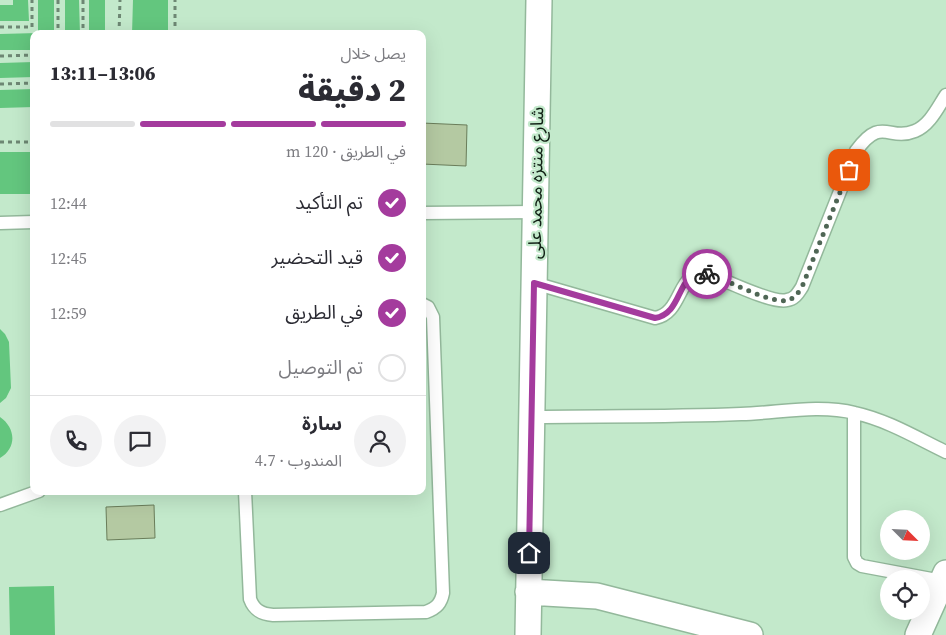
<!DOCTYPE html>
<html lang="ar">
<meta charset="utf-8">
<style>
body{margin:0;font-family:"Source Serif 4","Noto Sans Arabic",serif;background:#f2f2f3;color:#2b2b33;direction:rtl;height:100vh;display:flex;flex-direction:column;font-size:19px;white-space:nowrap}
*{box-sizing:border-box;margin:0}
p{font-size:16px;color:#7c7c81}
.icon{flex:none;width:28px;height:28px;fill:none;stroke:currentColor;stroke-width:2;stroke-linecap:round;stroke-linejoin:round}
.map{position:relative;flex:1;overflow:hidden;direction:ltr}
.side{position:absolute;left:30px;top:30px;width:396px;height:465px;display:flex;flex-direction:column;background:#fff;border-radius:10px;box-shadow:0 5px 20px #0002;direction:rtl}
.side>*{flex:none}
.needle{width:32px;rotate:114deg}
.controls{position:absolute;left:880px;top:510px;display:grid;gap:10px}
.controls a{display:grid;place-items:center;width:50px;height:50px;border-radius:50%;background:#fff;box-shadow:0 5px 20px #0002;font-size:25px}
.pin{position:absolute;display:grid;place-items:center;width:42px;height:42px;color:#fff;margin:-21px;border-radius:10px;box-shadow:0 2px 8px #0006}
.courier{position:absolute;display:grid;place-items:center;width:50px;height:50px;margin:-25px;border:4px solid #a43b9d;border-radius:50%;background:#fff;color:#222;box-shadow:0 1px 6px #0007}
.summary em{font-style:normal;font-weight:800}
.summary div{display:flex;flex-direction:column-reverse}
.summary{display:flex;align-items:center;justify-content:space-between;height:85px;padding:0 20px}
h1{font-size:32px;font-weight:800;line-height:38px}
.bar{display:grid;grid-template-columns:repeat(4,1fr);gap:8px 5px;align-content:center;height:60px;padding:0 20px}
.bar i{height:6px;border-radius:4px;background:#e1e1e2}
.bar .active{background:#a43b9d}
.bar p{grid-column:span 4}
.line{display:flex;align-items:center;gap:12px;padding:0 20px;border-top:1px solid #e1e1e2}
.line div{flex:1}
.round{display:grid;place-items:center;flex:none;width:52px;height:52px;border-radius:26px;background:#f2f2f3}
ol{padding:0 20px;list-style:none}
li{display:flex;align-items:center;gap:15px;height:55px}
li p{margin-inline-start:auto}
li .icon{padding:5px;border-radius:50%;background:#a43b9d;color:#fff;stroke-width:4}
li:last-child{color:#7c7c81}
li i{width:28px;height:28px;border:2px solid #e1e1e2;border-radius:50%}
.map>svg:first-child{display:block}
.green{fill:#63c67e}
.building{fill:#b4c9a2;stroke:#6a7d5a}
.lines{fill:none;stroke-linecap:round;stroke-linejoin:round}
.lane-casing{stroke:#93b89b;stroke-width:15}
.street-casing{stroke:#93b89b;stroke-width:28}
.path{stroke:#6d8773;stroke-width:3;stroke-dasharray:4 4;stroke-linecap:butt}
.lane{stroke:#fff;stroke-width:12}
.street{stroke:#fff;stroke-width:25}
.done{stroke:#4f6655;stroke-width:5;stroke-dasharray:0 9}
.route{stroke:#a43b9d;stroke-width:6}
.labels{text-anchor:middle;stroke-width:4.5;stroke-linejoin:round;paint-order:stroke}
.street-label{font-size:18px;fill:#112015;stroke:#c3e9cb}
</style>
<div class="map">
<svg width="946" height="635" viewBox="0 0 946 635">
<rect width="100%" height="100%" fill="#c3e9cb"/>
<path class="green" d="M13,0h15l1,21h-29v-16h13z
M38,0h16v34h-20v16h-34v-16l38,-1z
M65,0h14l1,34h-15z
M89,0h16v34h-16z
M133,0h35v34h-36z
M34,62v15l-34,1v-15z
M34,89v18l-34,1v-18z
M0,152h34v42h-34z
M0,329l5,5 4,8 2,46 -5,10 -6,5z
M0,417c16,11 17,31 0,41z
M54,586l1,49h-45l-1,-48z"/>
<path class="building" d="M422,123l45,2 -1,41 -44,-2z
M154,505l1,33 -48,2 -1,-33z"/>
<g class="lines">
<defs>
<path id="lane" d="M422,213l113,-1
M0,223l34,-1
M534,283l121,35c30,-5 21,-53 56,-43 16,6 62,29 76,25 8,-1 11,-7 15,-13l54,-136c26,-36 32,-9 59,-20 15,-6 23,-24 31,-36
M854,413v144l3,6 5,3 80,15
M531,417c70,-1 140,0 210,-3 38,-1 77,-10 114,-1 32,7 62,25 91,39
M245,491l5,108c4,11 11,15 23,16l153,-3c11,-4 15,-9 17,-19l-10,-276 -5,-10 -6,-3
M0,505l39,-14"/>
<path id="street" d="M528,592l69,4 153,39
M528,635l11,-635
M918,635l28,-62"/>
</defs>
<use href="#lane" class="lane-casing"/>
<use href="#street" class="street-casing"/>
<path class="path" d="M58,0v34
M83,0v34
M0,27h32v-27
M119,34l1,-34
M175,34v-34
M0,56l34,-1
M0,84l34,-1
M0,142h34"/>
<use href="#lane" class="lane"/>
<use href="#street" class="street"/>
</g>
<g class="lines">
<path class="done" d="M707,274c20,5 64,31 81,26 7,-2 10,-7 14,-13l47,-117"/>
<path class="route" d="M529,553l5,-270 121,35c30,-5 20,-49 52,-44"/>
</g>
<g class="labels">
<g class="street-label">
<text transform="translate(536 183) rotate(-89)" y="6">شارع منتزه محمد على</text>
</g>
</g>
</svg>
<div class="controls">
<a><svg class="needle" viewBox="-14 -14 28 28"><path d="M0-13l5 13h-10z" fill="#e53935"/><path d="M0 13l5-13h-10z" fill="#7c7c81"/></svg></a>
<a><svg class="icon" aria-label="locate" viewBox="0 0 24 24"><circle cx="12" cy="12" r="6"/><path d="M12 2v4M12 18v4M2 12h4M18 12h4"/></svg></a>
</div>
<div class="pin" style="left:849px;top:170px;background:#ea580c"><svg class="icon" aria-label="bag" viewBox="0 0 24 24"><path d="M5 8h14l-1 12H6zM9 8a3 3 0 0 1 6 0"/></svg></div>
<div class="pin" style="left:529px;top:553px;background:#1f2937"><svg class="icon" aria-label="home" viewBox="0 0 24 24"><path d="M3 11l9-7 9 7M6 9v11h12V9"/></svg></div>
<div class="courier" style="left:707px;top:274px"><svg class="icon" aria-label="bike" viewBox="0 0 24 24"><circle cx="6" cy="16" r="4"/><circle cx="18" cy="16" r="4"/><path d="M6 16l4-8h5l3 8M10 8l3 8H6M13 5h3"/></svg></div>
<section class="side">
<div class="summary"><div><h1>2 دقيقة</h1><p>يصل خلال</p></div><em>13:06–13:11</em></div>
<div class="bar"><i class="active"></i><i class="active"></i><i class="active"></i><i></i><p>في الطريق · 120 m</p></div>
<ol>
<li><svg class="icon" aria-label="check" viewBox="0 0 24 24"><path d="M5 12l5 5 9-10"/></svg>تم التأكيد<p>12:44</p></li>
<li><svg class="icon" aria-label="check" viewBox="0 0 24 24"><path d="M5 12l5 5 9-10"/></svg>قيد التحضير<p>12:45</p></li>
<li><svg class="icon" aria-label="check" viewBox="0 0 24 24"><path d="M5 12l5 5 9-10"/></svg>في الطريق<p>12:59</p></li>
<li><i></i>تم التوصيل</li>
</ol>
<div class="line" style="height:90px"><a class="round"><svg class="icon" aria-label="person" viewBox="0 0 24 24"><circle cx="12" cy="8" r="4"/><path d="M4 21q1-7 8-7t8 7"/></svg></a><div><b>سارة</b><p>المندوب · 4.7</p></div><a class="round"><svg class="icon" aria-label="chat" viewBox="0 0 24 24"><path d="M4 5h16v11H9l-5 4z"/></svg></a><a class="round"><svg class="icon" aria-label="phone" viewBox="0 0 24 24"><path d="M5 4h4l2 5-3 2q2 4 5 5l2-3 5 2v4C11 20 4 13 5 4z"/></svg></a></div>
</section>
</div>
